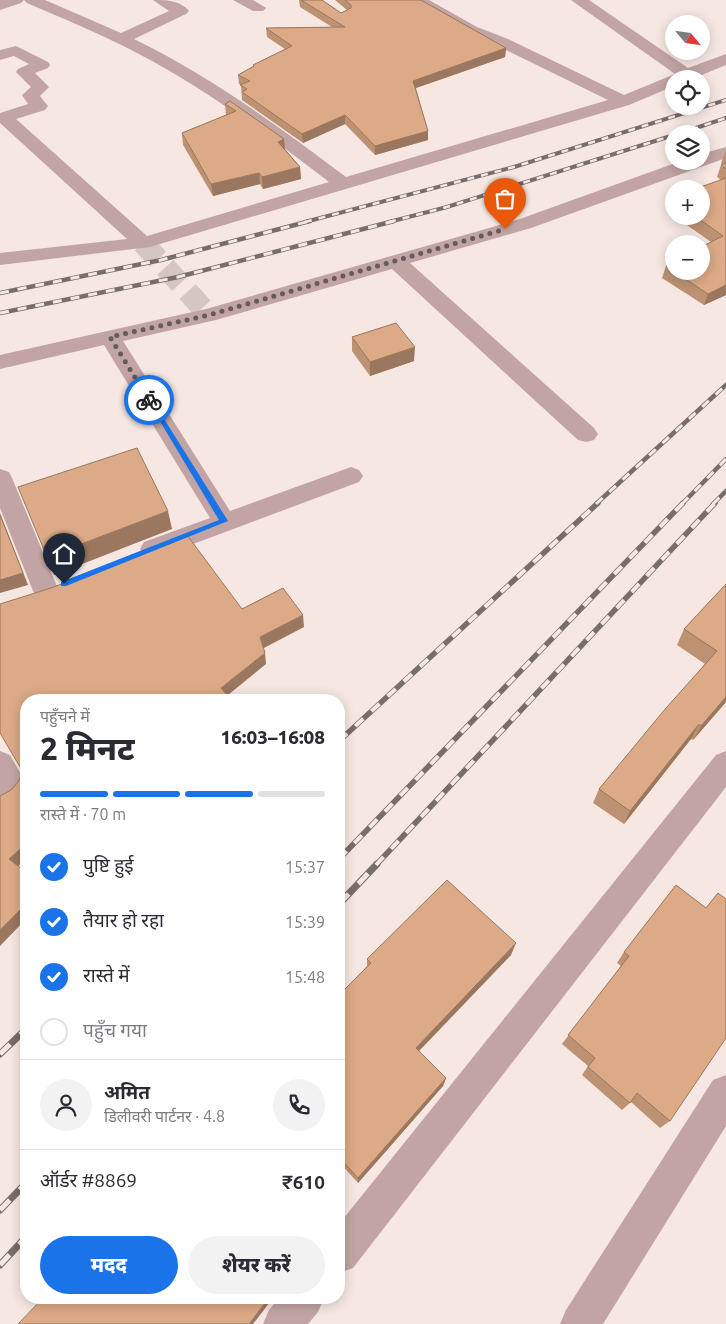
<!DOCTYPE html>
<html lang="hi">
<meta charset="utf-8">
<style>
body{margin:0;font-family:Ubuntu,"Noto Sans Devanagari",sans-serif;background:#f2f2f3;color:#2b2b33;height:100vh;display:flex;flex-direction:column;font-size:19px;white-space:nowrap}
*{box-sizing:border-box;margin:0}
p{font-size:16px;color:#7c7c81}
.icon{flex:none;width:28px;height:28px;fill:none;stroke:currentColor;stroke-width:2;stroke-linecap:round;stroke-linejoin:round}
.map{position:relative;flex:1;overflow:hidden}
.details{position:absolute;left:20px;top:694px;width:325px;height:610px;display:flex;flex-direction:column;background:#fff;border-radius:20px;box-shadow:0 2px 12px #0003}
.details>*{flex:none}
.needle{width:32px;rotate:119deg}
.controls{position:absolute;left:665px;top:15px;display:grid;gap:10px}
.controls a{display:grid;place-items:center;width:45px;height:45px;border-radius:50%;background:#fff;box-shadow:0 2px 12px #0003;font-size:25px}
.pin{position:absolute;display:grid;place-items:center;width:42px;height:42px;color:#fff;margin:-51px -21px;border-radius:50% 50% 50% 0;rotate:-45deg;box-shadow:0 0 5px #0007}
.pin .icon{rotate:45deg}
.courier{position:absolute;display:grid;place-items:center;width:50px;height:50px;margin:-25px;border:4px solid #1a73e8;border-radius:50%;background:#fff;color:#222;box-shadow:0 1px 6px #0007}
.headline em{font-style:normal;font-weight:800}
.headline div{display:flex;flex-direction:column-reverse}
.headline{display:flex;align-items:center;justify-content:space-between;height:85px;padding:0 20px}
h1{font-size:32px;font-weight:800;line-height:38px}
.bar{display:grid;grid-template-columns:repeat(4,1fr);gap:8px 5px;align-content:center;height:60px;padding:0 20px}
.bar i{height:6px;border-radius:4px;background:#e1e1e2}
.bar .current{background:#1a73e8}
.bar p{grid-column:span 4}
.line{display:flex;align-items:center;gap:12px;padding:0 20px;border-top:1px solid #e1e1e2}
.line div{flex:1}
.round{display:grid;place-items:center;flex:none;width:52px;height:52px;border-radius:26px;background:#f2f2f3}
ol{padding:0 20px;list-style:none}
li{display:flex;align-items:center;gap:15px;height:55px}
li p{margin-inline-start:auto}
li .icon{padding:5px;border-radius:50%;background:#1a73e8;color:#fff;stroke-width:4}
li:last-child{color:#7c7c81}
li i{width:28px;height:28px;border:2px solid #e1e1e2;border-radius:50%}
.action{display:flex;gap:10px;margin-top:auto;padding:10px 20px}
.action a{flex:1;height:58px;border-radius:30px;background:#1a73e8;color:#fff;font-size:20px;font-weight:800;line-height:58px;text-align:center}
.action a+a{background:#f2f2f3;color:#2b2b33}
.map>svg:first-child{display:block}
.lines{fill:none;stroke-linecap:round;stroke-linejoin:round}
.minor-tunnel{stroke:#d4c7c2;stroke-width:22;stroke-dasharray:22 11;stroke-linecap:butt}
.minor{fill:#c2a4a4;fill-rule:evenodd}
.rail-far3-casing{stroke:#776e6b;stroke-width:4}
.rail-far2-casing{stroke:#776e6b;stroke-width:4.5}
.rail-far1-casing{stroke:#776e6b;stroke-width:5.5}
.rail-casing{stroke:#776e6b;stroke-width:7}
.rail-far3{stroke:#f6e7e2;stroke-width:2.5;stroke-dasharray:7;stroke-linecap:butt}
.rail-far2{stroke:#f6e7e2;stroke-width:3;stroke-dasharray:9;stroke-linecap:butt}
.rail-far1{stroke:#f6e7e2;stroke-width:4;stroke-dasharray:11;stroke-linecap:butt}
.rail{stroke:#f6e7e2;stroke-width:5;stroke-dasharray:14;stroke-linecap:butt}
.wall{fill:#bd9273}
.shaded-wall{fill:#9a775e}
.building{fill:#dcaa86;stroke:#9a775e}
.route{fill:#1a73e8}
.done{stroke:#645c5a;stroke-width:5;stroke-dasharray:0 9}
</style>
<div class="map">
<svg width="726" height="1324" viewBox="0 0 726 1324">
<rect width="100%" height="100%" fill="#f6e7e2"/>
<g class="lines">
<path class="minor-tunnel" d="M143,243l66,72"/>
<path class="minor" d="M0,0h24l-3,3 -21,7z
M24,0h21l76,33 48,-22 -16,-11c13,0 27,0 36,11l-3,3 -52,25c76,37 144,87 212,138l262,-77 -112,-55 -31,-12 -55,-33h19l48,27 31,12 116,56 51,-21 -104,-74h18l99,68 38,-14v11l-34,14h-18v7l-45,19 -479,142 -150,18v-12l127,-14 -127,-116v-10l28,-9 -6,-9 9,-8 -15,-15 2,-3 11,-5 -15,-8 -14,4v-10l16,-4 32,16 2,3 -2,3 -13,5 14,14 -9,9 8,10 -3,4 -29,9 131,117 182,-54c-61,-47 -123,-93 -192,-129 -36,-19 -73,-34 -110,-50z
M233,0h20l13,8 -3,3h-10z
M726,147v11l-195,70 -121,35 184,165 4,6 -4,6 -8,2 -8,-2 -186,-171 -176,51 -93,21 107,170 121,-44 8,3 4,6 -4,6 -206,77 -9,-3 -4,-7 4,-7 66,-24 -106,-173 -104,24v-14l206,-46 311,-89 164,-59h20v-7z
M0,469l9,3 3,6 47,113 -4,7 -9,3 -9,-3 -4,-7 -33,-83z
M0,751l10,4 16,28c-2,13 -14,20 -26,25z
M726,751v36l-373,481 -14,5v-49l377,-469z
M726,1075v51l-123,198h-43l6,-14 147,-230z
M279,1298h45l-6,14 -10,12h-45l6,-14z"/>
<defs>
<path id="rail-far3" d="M678,134l48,-16
M305,222l209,-55 212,-67
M389,222l58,-15 227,-72"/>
<path id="rail-far2" d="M0,293l161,-33 149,-39
M0,313l178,-36 216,-56
M596,504l130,-119
M682,504l44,-45
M713,504l13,-13"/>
<path id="rail-far1" d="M339,741l259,-238
M339,859l344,-356
M376,865l339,-362"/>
<path id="rail" d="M339,904l38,-40
M0,1054l26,-25
M0,1210l26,-27
M0,1265l26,-28"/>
</defs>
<use href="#rail-far3" class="rail-far3-casing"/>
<use href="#rail-far2" class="rail-far2-casing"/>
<use href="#rail-far1" class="rail-far1-casing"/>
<use href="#rail" class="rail-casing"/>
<use href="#rail-far3" class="rail-far3"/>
<use href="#rail-far2" class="rail-far2"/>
<use href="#rail-far1" class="rail-far1"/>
<use href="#rail" class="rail"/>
</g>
<path class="wall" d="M299,0h23l19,13 6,-3 -12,-10h86l85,48 -1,9 -89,31 12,43v9l-53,15 -30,-31 -42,19 -61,-43 -1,-15 -2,-1 -1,-9 15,-8v-2l32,-16 -18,-12 -1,-9 66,-1 -32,-20z
M225,104l59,35 1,10 15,18 1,12 -38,10 -3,-5 -47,12 -30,-51 -1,-12 44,-18z
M726,151v144l-22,10 -42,-27 4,-12 45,-24 -37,-26h27l20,-36 -4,-3 4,-12 1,-1 -1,-1 4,-11z
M674,204v12l-3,-2z
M352,337l62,24 -44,15 -18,-25z
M726,584v118l-33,38 -2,-1 -67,85 -31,-21 6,-14 106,-125 -28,-19 7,-16z
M718,893l-48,228 -10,7 -29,-26 -9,8 -40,-35 6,-9 -26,-22 59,-78 -4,-3 7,-11 82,-44z
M511,955l-92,96 27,27 -3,8 -85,97 -19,-21v-167l28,-29v-7z"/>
<path class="shaded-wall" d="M506,48l-1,9 -92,32v-8z
M345,115v9l-42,19 -1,-9z
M428,131v9l-53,15v-9z
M284,139l1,12 -7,-9z
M300,167l1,12 -38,10 -1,-12z
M259,173l1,11 -47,12 -2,-12z
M726,285v10l-22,10 4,-11z
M415,347l-1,14 -44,15v-14z
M168,511l4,18 -118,46 -7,-18z
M0,513l28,72 -28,8z
M303,615l1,12 -42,22 -2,-12z
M265,653l1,11 -43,35 -2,-11z
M228,696l1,4h-6z
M726,697v5l-33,38 8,-14z
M699,724l-8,15 -67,85 6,-13z
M26,844v15l-10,9 -7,-9z
M26,904v15l-26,27v-16z
M516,943l-5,12 -97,101 2,-8z
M446,1078l-3,8 -85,97v-5z
M269,1298h4l-20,26h-4z"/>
<path class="building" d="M301,0h21l19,13 10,-5v-3l-6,-5h76l85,48 -93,33 15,50 -53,15 -30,-31 -43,19 -60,-42 5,-3 -7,-4 10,-4 -12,-6 16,-9 -1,-1 39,-19 -26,-18 79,-1z
M230,101l54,38 -6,3 22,25 -38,10 -3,-4 -48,11 -29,-51 54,-22 -11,-7z
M726,163v6l-5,-4z
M726,178v107l-18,9 -42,-28 8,-4v9h27v-24l22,-11 -28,-20h6v-27h-6z
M396,323l19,24 -45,15 -18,-25z
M137,448l31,63 -121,46 -29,-70z
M0,515l23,58 -23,7z
M187,535l55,74 41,-21 20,27 -43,22 5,16 -44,35 7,8 -5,4h-197v144l-17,15 17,13v32l-26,26v-134l11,-6 7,-8 5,-10 -23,-39v-129l51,-16z
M726,584v113l-25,29 -2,-2 -69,87 -31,-22 67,-81 51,-57 -33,-22z
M447,880l69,63 -100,105 30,30 -88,100 -19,-21v-162l32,-32 -4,-4z
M676,885l30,23 12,-15 8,6v139l-56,83 -33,-28 -7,10 -42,-36 7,-9 -27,-23 61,-79 -5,-4z
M43,1298h226l-20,26h-231z"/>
<path class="route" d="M146,398h5l77,123 -162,65h-5v-4l158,-62z"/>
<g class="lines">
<path class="done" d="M149,400l-39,-63 99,-22 296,-86"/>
</g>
</svg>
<div class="controls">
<a><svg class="needle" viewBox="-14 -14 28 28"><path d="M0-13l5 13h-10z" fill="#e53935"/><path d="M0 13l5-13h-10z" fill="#7c7c81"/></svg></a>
<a><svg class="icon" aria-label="locate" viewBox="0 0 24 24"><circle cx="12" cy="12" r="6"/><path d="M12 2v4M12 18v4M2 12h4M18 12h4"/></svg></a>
<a><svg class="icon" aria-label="layers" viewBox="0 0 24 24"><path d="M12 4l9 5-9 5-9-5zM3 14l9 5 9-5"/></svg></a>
<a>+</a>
<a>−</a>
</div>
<div class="pin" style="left:505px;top:229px;background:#ea580c"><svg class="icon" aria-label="bag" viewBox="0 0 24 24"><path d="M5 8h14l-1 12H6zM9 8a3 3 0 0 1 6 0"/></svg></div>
<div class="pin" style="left:64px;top:584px;background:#1f2937"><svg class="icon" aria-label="home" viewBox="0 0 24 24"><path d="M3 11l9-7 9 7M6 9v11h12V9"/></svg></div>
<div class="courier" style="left:149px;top:400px"><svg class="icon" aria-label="bike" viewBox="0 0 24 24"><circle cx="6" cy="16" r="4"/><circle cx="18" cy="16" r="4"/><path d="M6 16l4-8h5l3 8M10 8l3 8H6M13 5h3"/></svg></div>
<section class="details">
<div class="headline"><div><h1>2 मिनट</h1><p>पहुँचने में</p></div><em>16:03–16:08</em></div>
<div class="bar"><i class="current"></i><i class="current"></i><i class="current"></i><i></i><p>रास्ते में · 70 m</p></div>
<ol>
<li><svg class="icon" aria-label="check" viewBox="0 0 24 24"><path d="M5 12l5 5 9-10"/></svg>पुष्टि हुई<p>15:37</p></li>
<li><svg class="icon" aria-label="check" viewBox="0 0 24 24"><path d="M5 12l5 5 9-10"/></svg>तैयार हो रहा<p>15:39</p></li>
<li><svg class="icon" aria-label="check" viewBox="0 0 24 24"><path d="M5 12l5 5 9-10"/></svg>रास्ते में<p>15:48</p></li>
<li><i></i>पहुँच गया</li>
</ol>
<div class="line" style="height:90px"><a class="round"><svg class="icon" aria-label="person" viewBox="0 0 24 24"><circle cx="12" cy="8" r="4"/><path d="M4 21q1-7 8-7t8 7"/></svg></a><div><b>अमित</b><p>डिलीवरी पार्टनर · 4.8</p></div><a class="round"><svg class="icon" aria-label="phone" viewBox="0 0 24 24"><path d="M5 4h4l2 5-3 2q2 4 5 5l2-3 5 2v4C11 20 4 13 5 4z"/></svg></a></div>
<div class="line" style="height:65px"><div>ऑर्डर #8869</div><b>₹610</b></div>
<div class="action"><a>मदद</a><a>शेयर करें</a></div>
</section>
</div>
